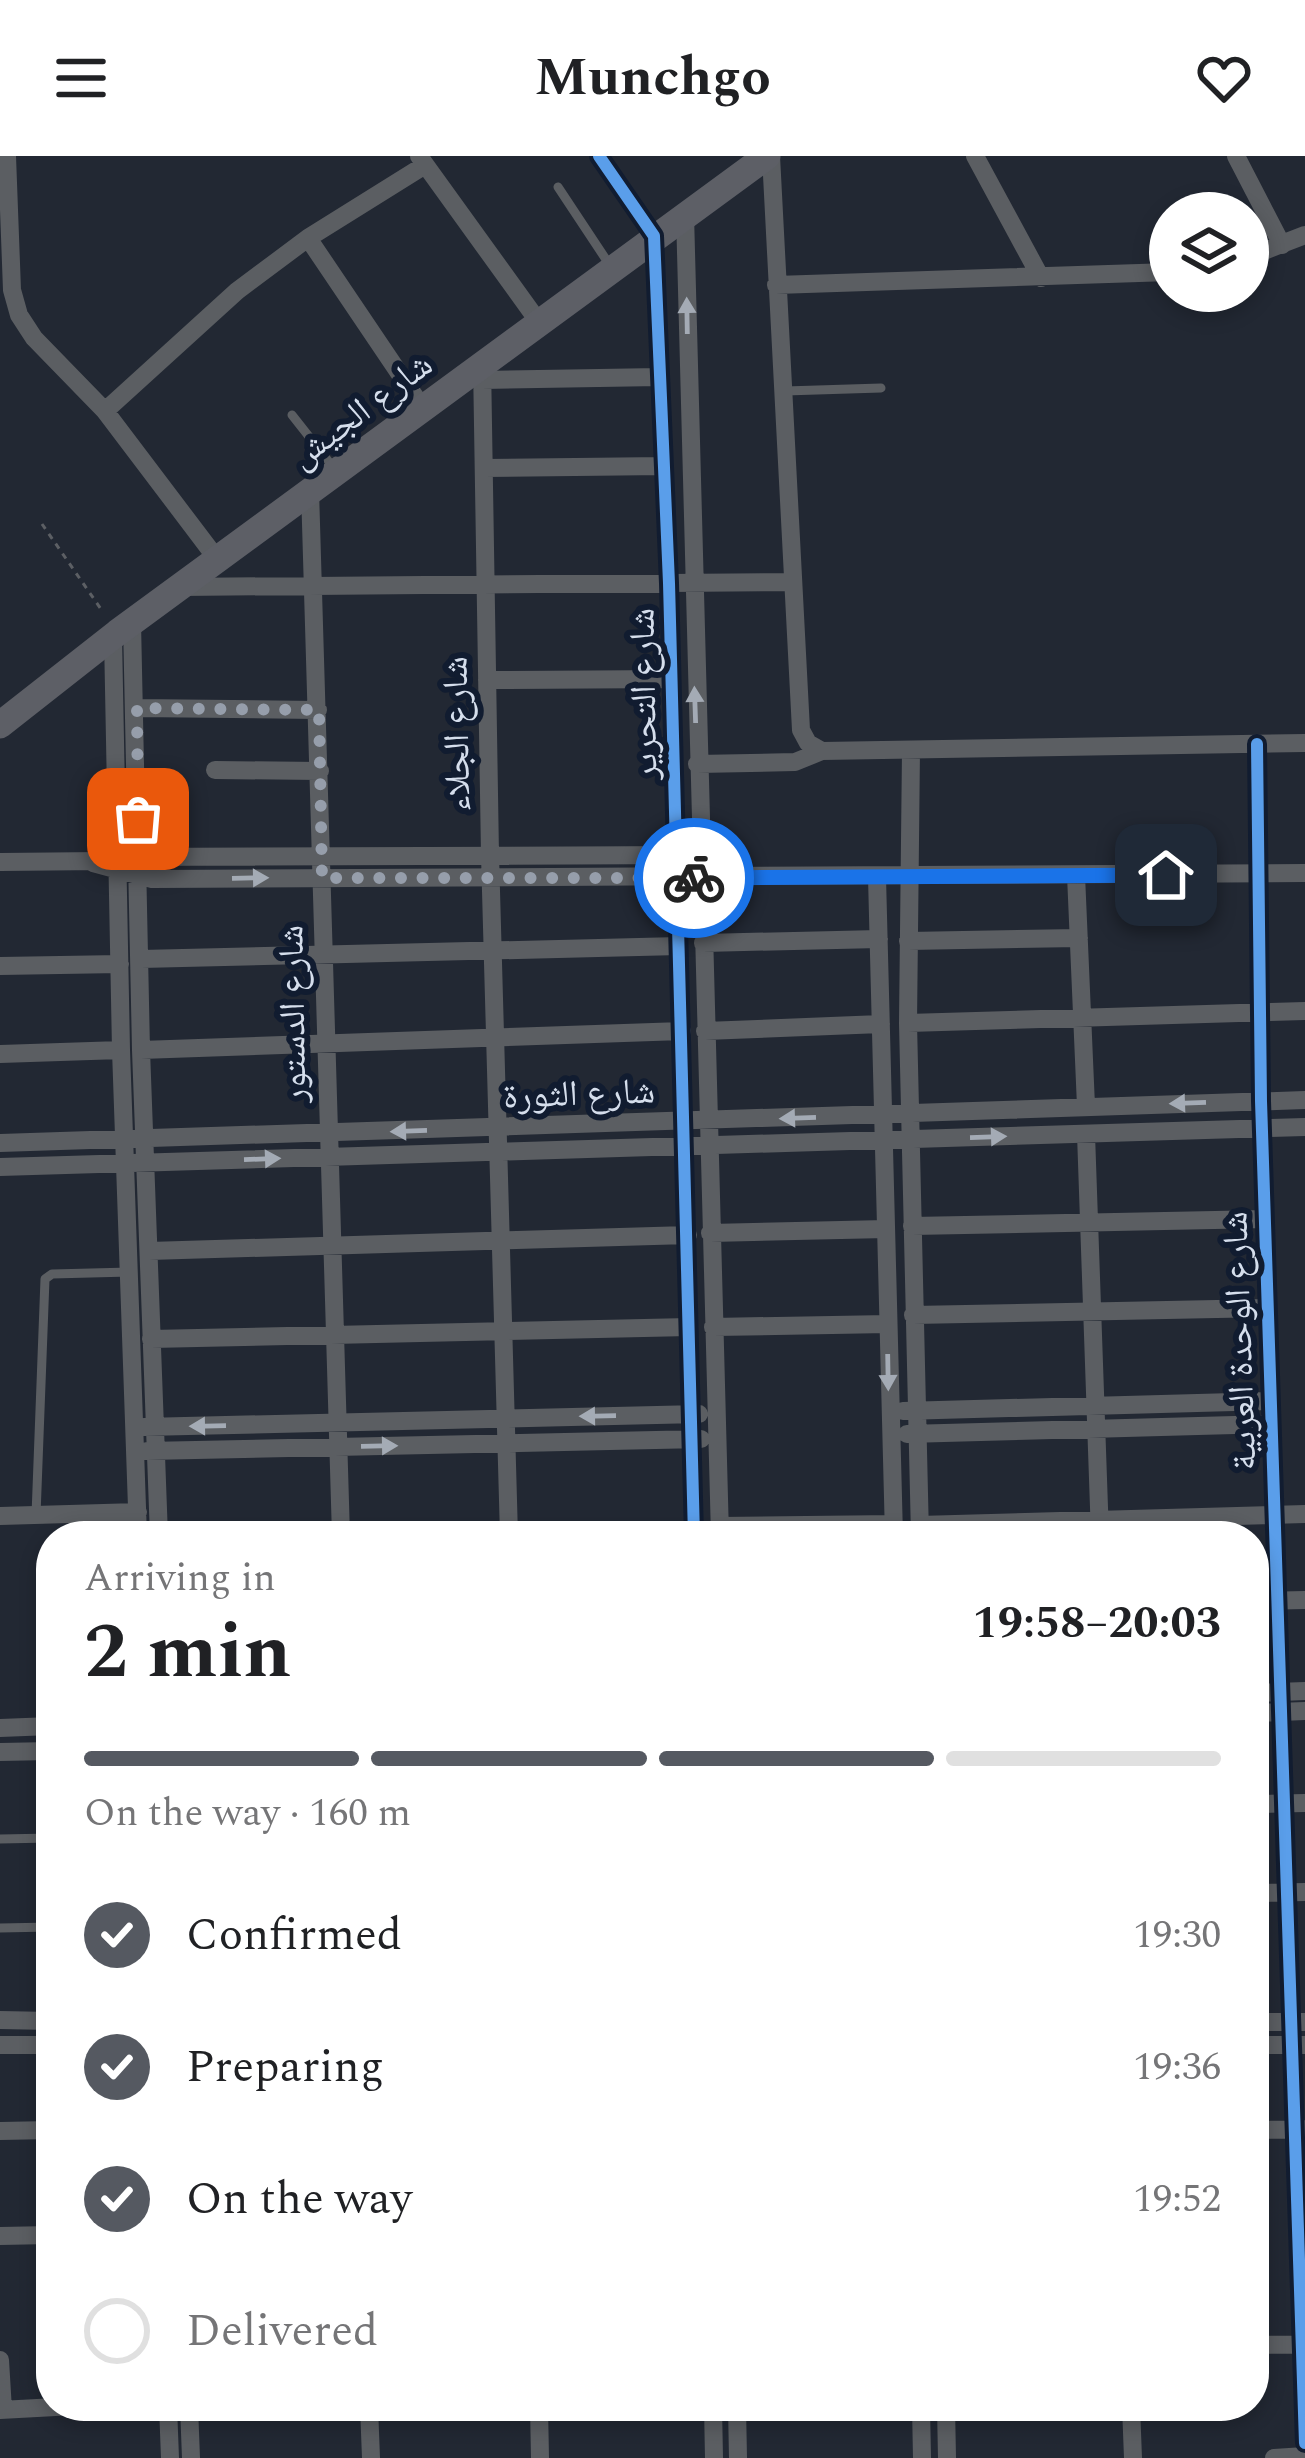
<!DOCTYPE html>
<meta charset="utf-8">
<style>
body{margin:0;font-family:Spectral,"Noto Naskh Arabic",serif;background:#f6f6f6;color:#202124;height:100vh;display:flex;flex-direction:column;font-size:45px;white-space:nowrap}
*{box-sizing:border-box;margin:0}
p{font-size:39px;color:#757577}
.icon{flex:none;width:66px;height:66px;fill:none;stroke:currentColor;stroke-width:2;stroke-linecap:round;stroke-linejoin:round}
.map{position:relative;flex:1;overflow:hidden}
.panel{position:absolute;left:36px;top:1365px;width:1233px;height:900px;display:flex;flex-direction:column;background:#fff;border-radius:48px;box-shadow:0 6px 18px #0003}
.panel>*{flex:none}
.fabs{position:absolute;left:1149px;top:36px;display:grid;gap:24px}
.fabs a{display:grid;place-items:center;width:120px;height:120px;border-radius:50%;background:#fff;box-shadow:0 6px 18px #0003;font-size:60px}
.pin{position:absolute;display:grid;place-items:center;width:102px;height:102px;color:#fff;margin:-51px;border-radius:24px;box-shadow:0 6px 18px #0006}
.courier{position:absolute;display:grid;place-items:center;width:120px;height:120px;margin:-60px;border:9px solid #1a73e8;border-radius:50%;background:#fff;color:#222;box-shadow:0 3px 15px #0007}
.summary em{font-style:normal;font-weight:700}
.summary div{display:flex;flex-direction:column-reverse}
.summary{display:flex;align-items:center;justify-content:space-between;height:204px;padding:0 48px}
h1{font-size:78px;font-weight:700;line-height:90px}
.bar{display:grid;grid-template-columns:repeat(4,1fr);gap:18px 12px;align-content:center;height:144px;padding:0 48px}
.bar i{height:15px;border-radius:9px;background:#e0e0e0}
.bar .current{background:#555961}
.bar p{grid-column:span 4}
ol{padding:0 48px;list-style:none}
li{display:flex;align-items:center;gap:36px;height:132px}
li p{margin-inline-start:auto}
li .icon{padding:12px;border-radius:50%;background:#555961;color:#fff;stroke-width:4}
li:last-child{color:#757577}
li i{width:66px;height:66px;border:6px solid #e0e0e0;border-radius:50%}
header{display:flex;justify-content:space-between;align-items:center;height:156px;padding:0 48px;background:#fff;font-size:54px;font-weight:700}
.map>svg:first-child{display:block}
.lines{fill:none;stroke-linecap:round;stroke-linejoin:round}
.path{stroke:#5c5f64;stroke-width:3;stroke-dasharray:6 6;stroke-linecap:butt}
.service{stroke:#5b5e62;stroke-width:9}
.minor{stroke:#5b5e62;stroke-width:18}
.secondary{stroke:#5d5f66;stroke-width:27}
.cycleway-casing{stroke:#111c30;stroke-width:20}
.cycleway{stroke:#5a9eea;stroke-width:12}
.oneway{fill:#a4abb5}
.done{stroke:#969eab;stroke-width:12;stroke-dasharray:0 21.6}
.route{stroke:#1a73e8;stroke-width:15}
.labels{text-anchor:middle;stroke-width:12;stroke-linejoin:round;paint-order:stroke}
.street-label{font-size:36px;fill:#d5deec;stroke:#111c30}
</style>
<header><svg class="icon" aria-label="menu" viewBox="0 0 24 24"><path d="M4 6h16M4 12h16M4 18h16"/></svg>Munchgo<svg class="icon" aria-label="heart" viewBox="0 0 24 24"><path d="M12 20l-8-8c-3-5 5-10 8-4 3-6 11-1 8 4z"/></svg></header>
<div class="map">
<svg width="1305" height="2302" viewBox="0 0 1305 2302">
<rect width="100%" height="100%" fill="#222833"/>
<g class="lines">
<path class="path" d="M42,368l61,88"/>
<path class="service" d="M558,31l53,80
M785,235l96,-3
M292,259l41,52
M36,1359l9,-236 7,-5 78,-2
M0,1683l51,-1
M0,1772l51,-1"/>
<path class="minor" d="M7,0l5,134 7,25 15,23 71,73 112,148
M419,0l119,165
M599,0l55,80 15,347 25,953
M771,0l30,574 7,13 14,8
M975,0l66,122
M1236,0l46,89
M685,58l35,1322
M308,82l114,169
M1248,101l57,-22
M776,129l394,-13
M482,207l8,492 19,681
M482,224l177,-3
M105,255l132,-120 71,-53 117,-73
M484,312l180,-2
M310,334l31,1046
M179,431l614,-5
M132,466l9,428 18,486
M113,481l8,413 17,486
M487,524l185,-1
M137,552l181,2
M1257,588l4,357 44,1342
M911,594l-3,273 12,513
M697,608l98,-2 27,-11 483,-8
M215,614l105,1
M128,701l561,-2
M0,706l101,-1
M93,707l59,16 1153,-6
M1076,719l10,231
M877,721l17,659
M908,785l171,-3
M703,787l176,-4
M141,803l538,-13
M0,810l120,-2
M908,867l397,-12
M705,875l176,-7
M141,894l541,-19
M0,898l121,-4
M1086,978l14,402
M0,987l1305,-43
M0,1011l1305,-40
M912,1070l352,-7
M710,1077l176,-4
M149,1095l539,-16
M913,1159l354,-7
M713,1171l175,-3
M151,1183l538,-12
M903,1255l367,-10
M144,1271l555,-13
M907,1278l364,-10
M147,1295l554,-12
M0,1360l138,-4
M919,1369l386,-11
M720,1370l174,-2
M433,1380l261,-6
M1254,1445l51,-1
M1254,1537l51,-2
M1254,1557l51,-2
M0,1572l51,-2
M0,1596l51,-1
M1254,1648l51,-1
M1254,1737l51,-1
M0,1864l51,1
M1254,1866h51
M0,1889h51
M1254,1889h51
M1254,1974l49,-1
M0,1975l51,-1
M0,2080l51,-1
M1254,2189l51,-1
M0,2204l3,50
M168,2250l2,52
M189,2250l2,52
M369,2250l2,52
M539,2250l1,52
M713,2250l1,52
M737,2250l1,52
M921,2250l1,52
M946,2250l1,52
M1131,2250l2,52
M0,2254l74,-4
M1274,2302l31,-2"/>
<path class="secondary" d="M0,569l117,-92 650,-477"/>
<defs>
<path id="cycleway" d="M599,0l55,80 15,347 25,953
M1257,588l4,357 44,1342"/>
</defs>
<use href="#cycleway" class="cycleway-casing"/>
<use href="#cycleway" class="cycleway"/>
</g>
<defs><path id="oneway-solid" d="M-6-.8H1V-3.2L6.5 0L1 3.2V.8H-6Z" transform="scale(3)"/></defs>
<g class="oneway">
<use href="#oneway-solid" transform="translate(687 160) rotate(-91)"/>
<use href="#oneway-solid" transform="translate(695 549) rotate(-92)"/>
<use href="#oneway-solid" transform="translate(250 722) rotate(-1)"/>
<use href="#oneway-solid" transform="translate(1188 947) rotate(178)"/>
<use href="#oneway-solid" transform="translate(798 962) rotate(178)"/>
<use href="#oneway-solid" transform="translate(409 975) rotate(178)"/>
<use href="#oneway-solid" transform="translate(988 981) rotate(-2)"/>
<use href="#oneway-solid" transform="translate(262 1003) rotate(-2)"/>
<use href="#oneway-solid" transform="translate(888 1216) rotate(89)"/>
<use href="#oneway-solid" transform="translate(598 1260) rotate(179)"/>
<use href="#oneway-solid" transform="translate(208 1270) rotate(179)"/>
<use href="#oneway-solid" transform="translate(379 1290) rotate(-1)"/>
</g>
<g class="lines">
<path class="done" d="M138,663l-1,-111 182,2 3,168h372"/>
<path class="route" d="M694,722l472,-3"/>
</g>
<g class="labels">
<g class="street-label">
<text transform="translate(360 253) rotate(-37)" y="13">شارع الجيش</text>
<text transform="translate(642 538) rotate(-91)" y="13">شارع التحرير</text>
<text transform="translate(455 578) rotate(-91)" y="13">شارع الجلاء</text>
<text transform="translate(291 858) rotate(-91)" y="13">شارع الدستور</text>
<text transform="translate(579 936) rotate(-2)" y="13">شارع الثورة</text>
<text transform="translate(1238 1185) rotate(-92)" y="13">شارع الوحدة العربية</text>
</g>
</g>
</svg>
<div class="fabs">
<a><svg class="icon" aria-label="layers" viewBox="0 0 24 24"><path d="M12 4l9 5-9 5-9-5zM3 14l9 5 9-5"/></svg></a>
</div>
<div class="pin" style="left:138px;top:663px;background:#ea580c"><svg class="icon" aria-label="bag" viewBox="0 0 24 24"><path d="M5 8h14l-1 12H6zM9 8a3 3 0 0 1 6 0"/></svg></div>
<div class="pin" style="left:1166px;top:719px;background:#1f2937"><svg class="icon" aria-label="home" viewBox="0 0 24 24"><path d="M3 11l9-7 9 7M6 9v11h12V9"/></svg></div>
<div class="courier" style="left:694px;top:722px"><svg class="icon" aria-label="bike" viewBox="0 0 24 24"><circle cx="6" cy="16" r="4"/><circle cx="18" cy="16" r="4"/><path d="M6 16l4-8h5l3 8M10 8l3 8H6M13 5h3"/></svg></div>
<section class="panel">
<div class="summary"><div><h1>2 min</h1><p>Arriving in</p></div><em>19:58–20:03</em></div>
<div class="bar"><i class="current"></i><i class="current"></i><i class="current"></i><i></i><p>On the way · 160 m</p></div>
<ol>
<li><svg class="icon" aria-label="check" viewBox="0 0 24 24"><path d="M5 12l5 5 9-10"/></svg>Confirmed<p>19:30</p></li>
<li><svg class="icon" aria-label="check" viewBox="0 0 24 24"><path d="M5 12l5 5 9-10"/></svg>Preparing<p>19:36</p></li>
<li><svg class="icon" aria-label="check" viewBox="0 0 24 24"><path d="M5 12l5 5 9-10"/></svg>On the way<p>19:52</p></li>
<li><i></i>Delivered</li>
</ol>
</section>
</div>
